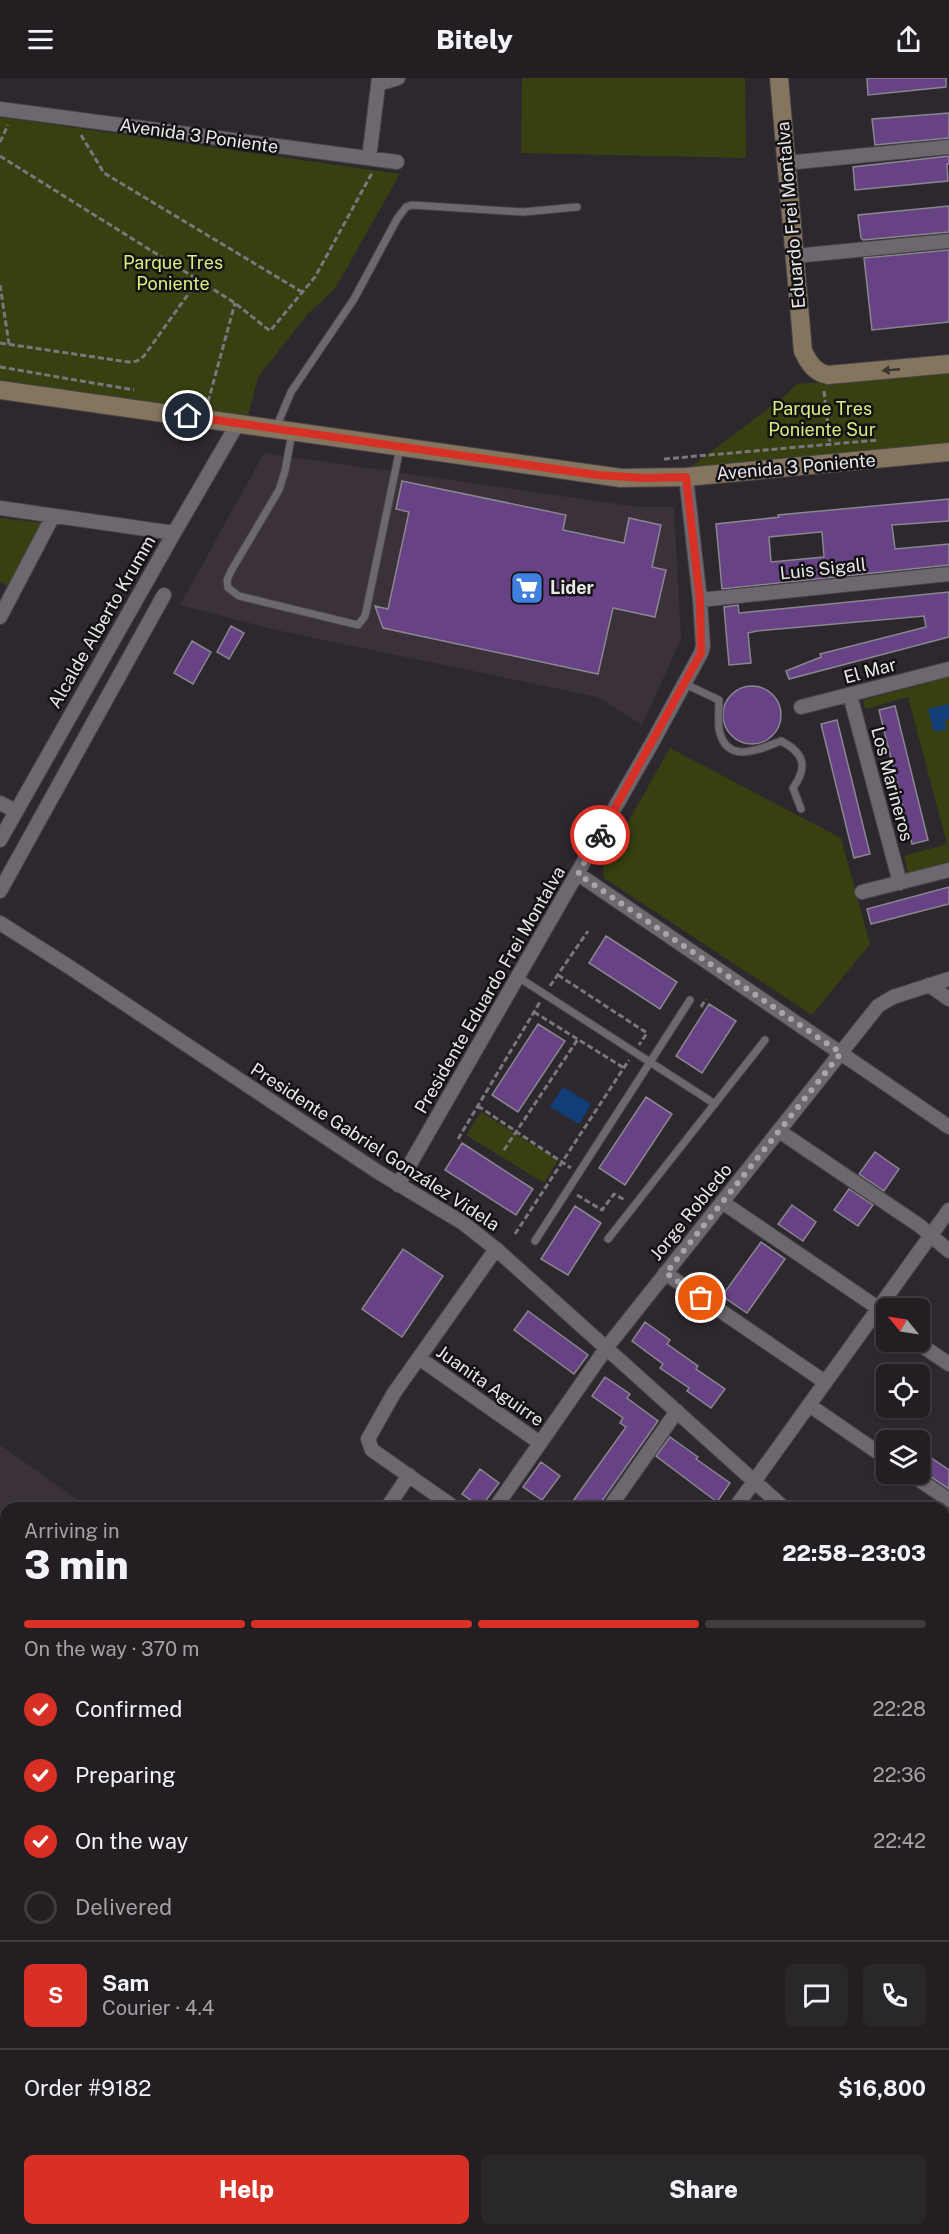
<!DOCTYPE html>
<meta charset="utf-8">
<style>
body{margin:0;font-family:"Public Sans",sans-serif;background:#2a272a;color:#f1f3f6;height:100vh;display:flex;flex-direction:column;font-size:22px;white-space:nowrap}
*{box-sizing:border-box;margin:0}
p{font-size:20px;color:#a2a2a5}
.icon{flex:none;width:33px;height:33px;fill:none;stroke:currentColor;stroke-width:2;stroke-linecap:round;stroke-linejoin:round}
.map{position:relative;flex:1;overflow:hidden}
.panel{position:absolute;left:0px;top:1424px;width:950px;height:734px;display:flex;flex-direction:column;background:#221e22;border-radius:18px 18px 0 0;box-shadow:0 2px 4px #0004,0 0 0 2px #3f3c40}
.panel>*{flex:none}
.needle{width:39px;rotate:300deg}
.tools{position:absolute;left:876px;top:1220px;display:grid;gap:12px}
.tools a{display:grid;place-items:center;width:54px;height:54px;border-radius:9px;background:#221e22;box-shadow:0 2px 4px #0004,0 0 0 2px #3f3c40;font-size:30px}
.pin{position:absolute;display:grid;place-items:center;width:51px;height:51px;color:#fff;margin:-26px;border:3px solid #fff;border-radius:50%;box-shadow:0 2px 6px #0007}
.courier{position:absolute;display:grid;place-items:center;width:60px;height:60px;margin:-30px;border:4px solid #d93025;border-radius:50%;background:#fff;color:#222;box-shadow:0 2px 8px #0007}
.head em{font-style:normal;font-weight:800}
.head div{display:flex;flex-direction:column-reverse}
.head{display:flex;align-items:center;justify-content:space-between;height:102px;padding:0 24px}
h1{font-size:39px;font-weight:800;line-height:45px}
.bar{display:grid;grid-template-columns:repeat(4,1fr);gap:9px 6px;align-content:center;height:72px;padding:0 24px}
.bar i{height:8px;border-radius:4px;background:#3f3c40}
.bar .active{background:#d93025}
.bar p{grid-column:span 4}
.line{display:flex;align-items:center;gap:15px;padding:0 24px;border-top:2px solid #3f3c40}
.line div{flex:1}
.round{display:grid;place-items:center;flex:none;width:63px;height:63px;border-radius:9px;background:#2a272a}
ol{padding:0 24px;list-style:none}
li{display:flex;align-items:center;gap:18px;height:66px}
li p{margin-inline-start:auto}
li .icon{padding:6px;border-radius:50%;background:#d93025;color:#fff;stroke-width:4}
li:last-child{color:#a2a2a5}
li i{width:33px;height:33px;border:3px solid #3f3c40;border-radius:50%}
.cta{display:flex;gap:12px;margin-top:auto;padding:12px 24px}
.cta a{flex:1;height:69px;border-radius:9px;background:#d93025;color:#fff;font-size:24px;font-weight:800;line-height:69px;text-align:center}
.cta a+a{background:#2a272a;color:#f1f3f6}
header{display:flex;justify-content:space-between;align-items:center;height:78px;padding:0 24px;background:#221e22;font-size:27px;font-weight:800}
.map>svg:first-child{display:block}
.built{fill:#3a313b}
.green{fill:#364010}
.water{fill:#113e78}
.building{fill:#674386;stroke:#89868e;stroke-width:1.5;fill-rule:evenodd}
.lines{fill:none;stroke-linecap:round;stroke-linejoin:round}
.lane-casing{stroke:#484449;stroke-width:9}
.street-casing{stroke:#484449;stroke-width:16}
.secondary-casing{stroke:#484449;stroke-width:20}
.path{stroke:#7a767b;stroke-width:3;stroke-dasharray:6 3;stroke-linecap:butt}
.lane{stroke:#6d686f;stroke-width:7}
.street{stroke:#6d686f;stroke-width:14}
.secondary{stroke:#85745e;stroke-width:18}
.oneway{fill:#3c342e}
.done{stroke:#a8a4a9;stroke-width:6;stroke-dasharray:0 10.8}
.route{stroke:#d93025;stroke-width:8}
.labels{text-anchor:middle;stroke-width:5;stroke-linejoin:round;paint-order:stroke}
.street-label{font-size:18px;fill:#eae7eb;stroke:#141214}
.park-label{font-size:18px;fill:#d6ef7f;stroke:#141214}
.poi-label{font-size:18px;font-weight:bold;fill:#eae7eb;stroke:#141214;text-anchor:start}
</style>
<header><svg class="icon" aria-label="menu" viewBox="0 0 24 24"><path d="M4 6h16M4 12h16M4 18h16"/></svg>Bitely<svg class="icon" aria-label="share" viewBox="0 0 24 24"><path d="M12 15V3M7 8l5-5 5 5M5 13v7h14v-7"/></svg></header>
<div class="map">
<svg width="949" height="2156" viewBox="0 0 949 2156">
<rect width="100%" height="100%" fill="#2d282e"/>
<path class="built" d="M264,375l373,54h37l7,132 -39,86 -44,-28 -322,-67 -96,-25z
M0,1367l88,62 -82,1v534l-4,6 -2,-2z"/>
<path class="green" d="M522,0h223l1,80 -225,-5z
M0,39l400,57 -64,113 -29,28 -49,62 -10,39 -248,-35z
M949,294v73l-261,24 94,-71 15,-14z
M0,440l43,5 -34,63 -9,-4z
M949,599v185l-41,11 -4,-17 43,-12 -39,-147 -43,12 -2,-9z
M670,670l171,90 29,106 -58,71 -208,-137 -1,-12z
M481,1034l77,48 -14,23 -78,-48z"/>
<path class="water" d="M949,626v15l-4,2 2,8 -13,3 -6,-23z
M563,1009l28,17 -12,20 -29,-17z"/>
<path class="building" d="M867,0h79v9l-78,8z
M949,35v25l-74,7 -3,-26z
M949,78v8h-2l1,17 -93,9 -2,-23z
M949,128v26l-86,8 -2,-2 -3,-23z
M949,172v72l-77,8 -8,-72z
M402,403l164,34 -3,15 61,13 5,-25 32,7 -9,42 14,3 -11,47 -42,-9 -15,66 -215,-46 -8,-22 13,3 21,-97 -13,-3z
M949,421v22l-57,4 3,24 54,-5v21l-227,24 -6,-65 63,-7 -1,-2zM820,454h2l2,25 -53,5 -2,-25z
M949,514v45l-160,42 -3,-8 35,-14 -1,-3 106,-27 -2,-11 -167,15 -9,2 3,30 -22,2 -5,-58 14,-2 1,8z
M231,548l13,7 -15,26 -12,-7z
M192,563l19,11 -18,32 -19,-11z
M723 637a29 29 0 1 1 58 0a29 29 0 1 1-58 0Z
M895,628l33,134 -16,4 -33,-134z
M837,642l33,134 -16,4 -33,-134z
M949,809v17l-78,20 -4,-15z
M606,858l71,46 -17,27 -71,-46z
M709,926l27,17 -34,52 -26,-17z
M538,946l27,17 -47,71 -26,-17z
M646,1019l26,17 -47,71 -26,-17z
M462,1065l71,46 -17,26 -71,-45z
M875,1074l24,17 -15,22 -25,-17z
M849,1111l24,16 -15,21 -24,-16z
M792,1127l24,17 -13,19 -25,-17z
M575,1128l26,17 -33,52 -27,-16z
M761,1164l24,17 -38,54 -25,-17z
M403,1171l40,27 -41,61 -40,-28z
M528,1233l60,44 -14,19 -60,-44z
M645,1244l25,18 -3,4 31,22 -2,3 29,20 -14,19 -24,-17 2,-3 -29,-20 3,-4 -31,-23z
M605,1299l25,17 -3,4 31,23 -61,87h-29l58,-81 -6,-4 3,-5 -31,-22z
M670,1359l28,20 -2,2 34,24 -13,19 -61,-46z
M930,1379l19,13v19l-28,-19z
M541,1384l19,14 -18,24 -19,-13z
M480,1391l19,14 -18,24 -19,-13z"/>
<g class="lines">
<defs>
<path id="lane" d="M276,350l15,-36 63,-93 43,-80 9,-12 6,-2 111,7 54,-5
M292,355l-7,38 -6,19 -48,81 -4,9 1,8 11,8 119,29 7,-9 2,-9 33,-159
M685,606l34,16c0,9 -1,20 0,29 7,36 39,21 62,12 22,11 28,25 12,47l8,21
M518,899l197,127
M608,1161l157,-199
M535,1163l155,-241"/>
<path id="street" d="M378,6l20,-6
M0,31l397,53
M369,80l10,-80
M786,85l163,-16
M795,178l154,-15
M0,430l174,25
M700,522l249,-26
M0,539l53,-101
M850,617l50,188
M801,629l148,-38
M0,725l16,8
M0,762l174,-307 64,-110
M578,796l371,253
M0,813l164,-296
M862,814l87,-22
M0,845l71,45 307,204 85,51 33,26 288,259
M929,907l20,14
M779,1053l141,95 29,25
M398,1107l254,-442 49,-90 2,-7 -3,-46 -14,-123
M722,1124l156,106
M665,1195l160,109
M915,1263l34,23
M419,1280l121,85
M809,1327l77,53
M909,1395l40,27
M387,1430l22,-33
M455,1430l-83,-58 -4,-11 26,-46 102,-144
M495,1430l112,-161 271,-341 15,-9 56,-18
M609,1430l68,-97
M735,1430l214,-298
M944,1470l5,-8
M944,1573l5,5
M944,1638l5,-8
M944,1798l5,-8
M944,1995l5,-8
M308,2151l6,5
M614,2151l7,5
M345,2156l4,-5
M461,2156l4,-5
M575,2156l4,-5
M689,2156l4,-5
M830,2156l4,-5"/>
<path id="secondary" d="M779,0l24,273c6,12 11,21 25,24l121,-11
M0,312l621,88 65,-1 263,-25
M944,2103l5,-8
M906,2156l3,-5"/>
</defs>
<use href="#lane" class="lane-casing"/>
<use href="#street" class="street-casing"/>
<use href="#secondary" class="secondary-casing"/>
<path class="path" d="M81,57l23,38 198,119
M0,64l8,-17
M0,78l235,147 35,28 45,-54 57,-104
M0,207l9,59
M0,265l128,19 9,-1 7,-5 55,-77
M0,289l134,23
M824,313l6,53
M208,324l27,-99
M664,381l214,-19
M558,897l89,58 -8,12
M550,908l38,-55
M701,929l5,-8
M534,934l90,56
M478,1028l93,62
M458,1061l82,-137
M504,1072l74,-111
M577,1117l25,15 12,-16 11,6
M515,1156l114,-174"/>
<use href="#lane" class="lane"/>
<use href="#street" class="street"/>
<use href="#secondary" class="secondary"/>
</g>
<defs><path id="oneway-solid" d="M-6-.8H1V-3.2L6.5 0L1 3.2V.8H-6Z" transform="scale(1.5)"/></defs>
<use class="oneway" href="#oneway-solid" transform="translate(891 292) rotate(175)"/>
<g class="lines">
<path class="done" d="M600,757l-22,39 263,179 -175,220 35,25"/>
<path class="route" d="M188,338l409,59 47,3 42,-1 14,123 1,53 -101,182"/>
</g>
<defs>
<symbol id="supermarket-square" viewBox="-11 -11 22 22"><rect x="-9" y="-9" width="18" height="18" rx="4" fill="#3f7fe0" stroke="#141214"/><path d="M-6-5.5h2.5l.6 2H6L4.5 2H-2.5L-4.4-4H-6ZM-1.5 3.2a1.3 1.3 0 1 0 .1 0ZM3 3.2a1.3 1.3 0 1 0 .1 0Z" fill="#fff"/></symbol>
</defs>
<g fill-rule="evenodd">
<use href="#supermarket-square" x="508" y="491" width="38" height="38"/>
</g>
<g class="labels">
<g class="street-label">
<text transform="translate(199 58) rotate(8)" y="6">Avenida 3 Poniente</text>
<text transform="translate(791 137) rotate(-95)" y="6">Eduardo Frei Montalva</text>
<text transform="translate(796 389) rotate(-5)" y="6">Avenida 3 Poniente</text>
<text transform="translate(823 491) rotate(-6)" y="6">Luis Sigall</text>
<text transform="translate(102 544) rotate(-60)" y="6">Alcalde Alberto Krumm</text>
<text transform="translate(870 593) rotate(-15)" y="6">El Mar</text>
<text transform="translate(892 706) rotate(75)" y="6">Los Marineros</text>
<text transform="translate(490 912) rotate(-60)" y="6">Presidente Eduardo Frei Montalva</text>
<text transform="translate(375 1069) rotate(33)" y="6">Presidente Gabriel González Videla</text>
<text transform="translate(691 1134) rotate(-51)" y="6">Jorge Robledo</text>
<text transform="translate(490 1308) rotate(35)" y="6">Juanita Aguirre</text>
</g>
<g class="park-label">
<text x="173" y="191">Parque Tres<tspan x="173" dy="21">Poniente</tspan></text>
<text x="822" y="337">Parque Tres<tspan x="822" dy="21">Poniente Sur</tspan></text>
</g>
<g class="poi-label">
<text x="550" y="516">Lider</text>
</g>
</g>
</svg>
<div class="tools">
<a><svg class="needle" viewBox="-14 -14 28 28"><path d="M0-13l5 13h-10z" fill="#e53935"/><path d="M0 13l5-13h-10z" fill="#a2a2a5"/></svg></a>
<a><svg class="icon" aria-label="locate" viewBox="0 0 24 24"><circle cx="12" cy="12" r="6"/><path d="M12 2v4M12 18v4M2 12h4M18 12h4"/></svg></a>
<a><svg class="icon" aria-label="layers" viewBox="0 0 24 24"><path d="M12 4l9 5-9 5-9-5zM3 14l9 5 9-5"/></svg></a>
</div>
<div class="pin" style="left:701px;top:1220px;background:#ea580c"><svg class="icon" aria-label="bag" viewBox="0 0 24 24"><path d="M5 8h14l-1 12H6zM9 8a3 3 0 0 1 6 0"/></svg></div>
<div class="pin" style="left:188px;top:338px;background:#1f2937"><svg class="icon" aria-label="home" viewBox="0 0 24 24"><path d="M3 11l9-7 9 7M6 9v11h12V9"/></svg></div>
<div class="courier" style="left:600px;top:757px"><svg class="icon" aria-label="bike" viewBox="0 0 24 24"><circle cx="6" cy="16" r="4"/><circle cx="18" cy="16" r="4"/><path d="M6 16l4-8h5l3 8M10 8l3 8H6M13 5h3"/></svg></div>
<section class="panel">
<div class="head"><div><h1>3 min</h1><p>Arriving in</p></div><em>22:58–23:03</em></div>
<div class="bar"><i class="active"></i><i class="active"></i><i class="active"></i><i></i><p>On the way · 370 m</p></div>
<ol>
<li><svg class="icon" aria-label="check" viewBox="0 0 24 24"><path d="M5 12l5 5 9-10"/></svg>Confirmed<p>22:28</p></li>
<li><svg class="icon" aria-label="check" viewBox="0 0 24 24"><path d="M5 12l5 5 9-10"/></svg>Preparing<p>22:36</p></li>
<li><svg class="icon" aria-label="check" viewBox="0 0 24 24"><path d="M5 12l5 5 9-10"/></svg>On the way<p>22:42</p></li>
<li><i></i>Delivered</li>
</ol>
<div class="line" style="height:108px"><b class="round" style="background:#d93025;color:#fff">S</b><div><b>Sam</b><p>Courier · 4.4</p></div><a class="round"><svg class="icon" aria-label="chat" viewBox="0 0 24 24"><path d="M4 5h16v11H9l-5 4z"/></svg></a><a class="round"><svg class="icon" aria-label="phone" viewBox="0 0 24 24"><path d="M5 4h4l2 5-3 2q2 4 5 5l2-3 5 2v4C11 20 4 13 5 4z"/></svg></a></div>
<div class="line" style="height:78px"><div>Order #9182</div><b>$16,800</b></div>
<div class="cta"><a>Help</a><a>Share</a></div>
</section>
</div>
